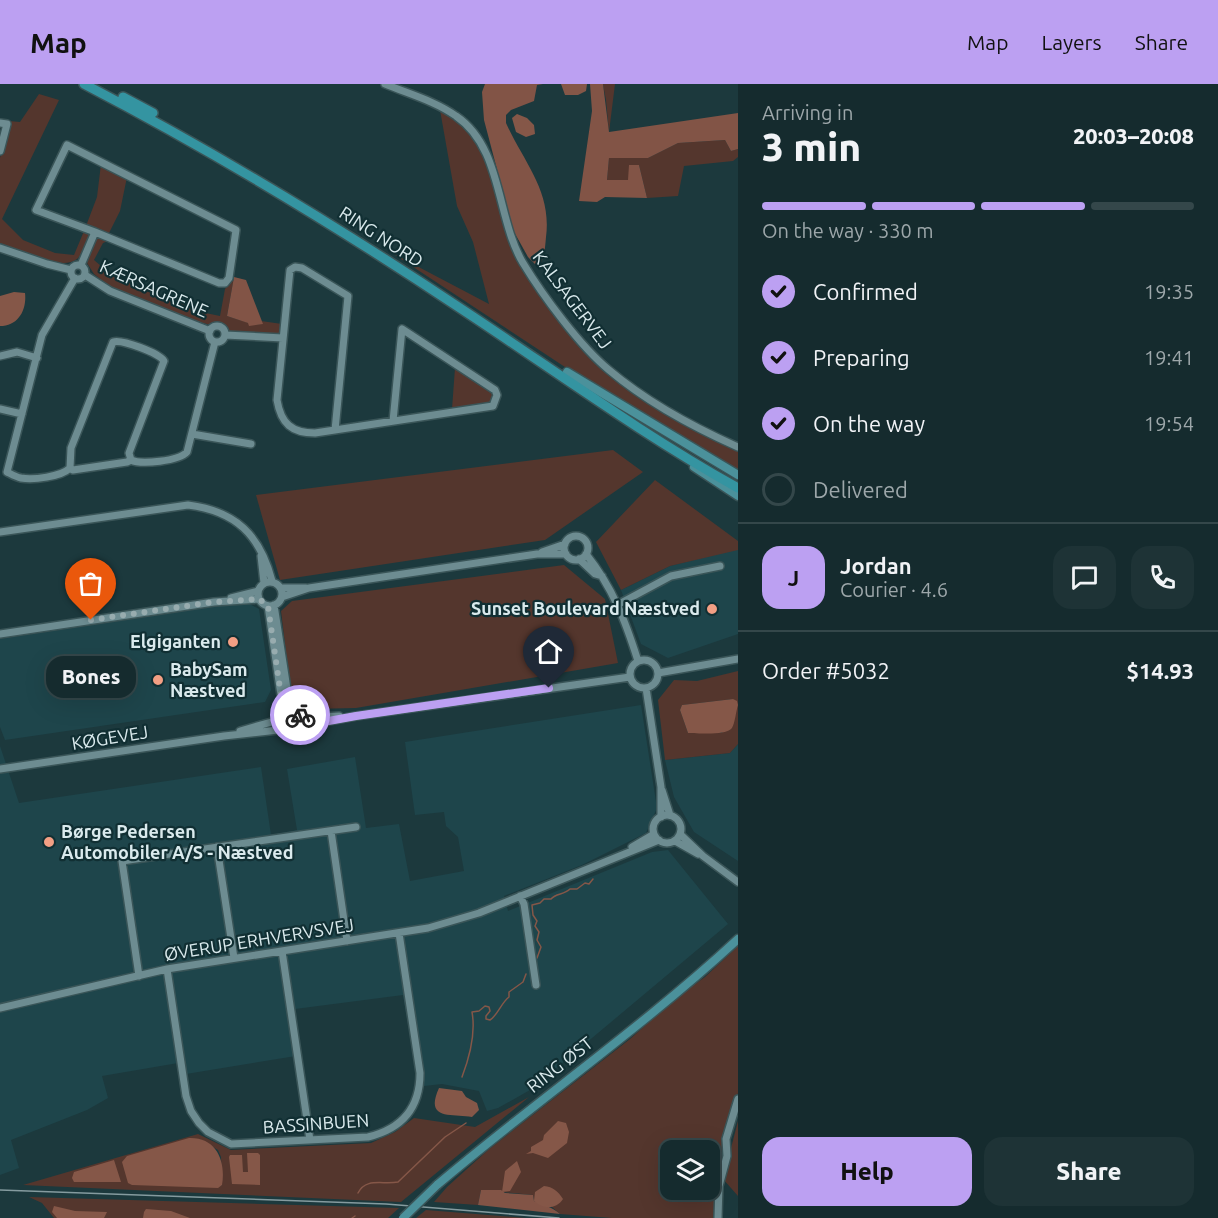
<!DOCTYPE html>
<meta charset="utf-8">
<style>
body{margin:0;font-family:Ubuntu,sans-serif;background:#1e3336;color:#f1f3f6;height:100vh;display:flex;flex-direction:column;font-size:22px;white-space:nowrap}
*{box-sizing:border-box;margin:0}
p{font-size:20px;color:#9da7aa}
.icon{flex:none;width:33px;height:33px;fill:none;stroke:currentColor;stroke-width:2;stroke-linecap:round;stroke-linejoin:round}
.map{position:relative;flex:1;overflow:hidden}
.side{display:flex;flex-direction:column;background:#152b2e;width:480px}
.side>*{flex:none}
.buttons{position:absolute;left:660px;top:1056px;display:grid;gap:12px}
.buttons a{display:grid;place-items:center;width:60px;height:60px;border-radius:12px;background:#152b2e;box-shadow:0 6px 24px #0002,0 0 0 2px #34474a;font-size:30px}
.pin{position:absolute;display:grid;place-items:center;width:51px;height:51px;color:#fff;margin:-62px -26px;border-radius:50% 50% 50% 0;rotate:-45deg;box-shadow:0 0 6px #0007}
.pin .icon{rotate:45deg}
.courier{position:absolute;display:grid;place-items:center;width:60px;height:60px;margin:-30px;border:4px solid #bca0f2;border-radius:50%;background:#fff;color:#222;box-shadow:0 2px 8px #0007}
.bubble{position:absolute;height:42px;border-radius:18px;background:#152b2e;box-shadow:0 6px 24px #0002,0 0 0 2px #34474a;font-size:20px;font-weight:800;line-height:42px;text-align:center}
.head em{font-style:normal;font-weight:800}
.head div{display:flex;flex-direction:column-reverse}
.head{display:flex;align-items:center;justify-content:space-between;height:102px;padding:0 24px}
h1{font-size:39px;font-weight:800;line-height:45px}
.bar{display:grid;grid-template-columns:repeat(4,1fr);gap:9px 6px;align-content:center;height:72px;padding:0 24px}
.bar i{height:8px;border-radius:4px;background:#34474a}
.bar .on{background:#bca0f2}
.bar p{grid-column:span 4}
.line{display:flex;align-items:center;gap:15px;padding:0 24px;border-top:2px solid #34474a}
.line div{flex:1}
.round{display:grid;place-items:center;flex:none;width:63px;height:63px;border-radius:18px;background:#1e3336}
ol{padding:0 24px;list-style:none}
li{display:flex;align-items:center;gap:18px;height:66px}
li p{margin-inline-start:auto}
li .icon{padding:6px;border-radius:50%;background:#bca0f2;color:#111;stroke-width:4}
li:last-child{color:#9da7aa}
li i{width:33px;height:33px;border:3px solid #34474a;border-radius:50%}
.button{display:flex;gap:12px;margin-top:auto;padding:12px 24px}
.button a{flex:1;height:69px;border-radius:18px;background:#bca0f2;color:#111;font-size:24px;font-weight:800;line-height:69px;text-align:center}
.button a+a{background:#1e3336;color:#f1f3f6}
header{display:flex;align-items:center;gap:36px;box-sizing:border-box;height:84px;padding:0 30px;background:#bca0f2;color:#111}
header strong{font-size:28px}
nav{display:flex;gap:33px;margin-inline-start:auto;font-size:21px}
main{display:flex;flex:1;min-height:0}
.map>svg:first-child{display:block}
.built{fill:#1e454b}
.green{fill:#54362d;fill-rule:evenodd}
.forest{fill:#825446}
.water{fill:#855748}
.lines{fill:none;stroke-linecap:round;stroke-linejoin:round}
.stream{stroke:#855748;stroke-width:1.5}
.minor-casing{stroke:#3a5558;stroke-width:10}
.major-casing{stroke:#3a5558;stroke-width:11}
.highway-casing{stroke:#3a5558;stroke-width:12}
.minor{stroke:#6d8c91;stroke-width:7}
.major{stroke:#4b919b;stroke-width:8}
.highway{stroke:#3494a1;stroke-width:9}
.rail{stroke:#859b9f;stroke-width:1.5}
.major-bridge-casing{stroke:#3a5558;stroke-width:11;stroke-linecap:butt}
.major-bridge{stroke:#4b919b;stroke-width:8}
.done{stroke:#98acaf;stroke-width:6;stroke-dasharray:0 10.8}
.route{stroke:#bca0f2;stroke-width:8}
.poi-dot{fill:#f39f84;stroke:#112f33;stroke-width:2}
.labels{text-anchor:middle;stroke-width:4.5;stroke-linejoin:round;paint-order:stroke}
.street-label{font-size:18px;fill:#daeaed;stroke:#112f33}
.poi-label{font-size:18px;font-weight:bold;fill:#daeaed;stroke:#112f33;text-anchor:end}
</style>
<header>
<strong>Map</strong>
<nav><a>Map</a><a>Layers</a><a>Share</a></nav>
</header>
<main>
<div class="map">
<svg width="738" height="1134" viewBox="0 0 738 1134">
<rect width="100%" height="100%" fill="#1c393d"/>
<path class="built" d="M738,465v85l-70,24 -27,-14 -20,-54 49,-24z
M246,518l13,7 12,81 -6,12 -260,38 -5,-13v-88z
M641,621l16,103 -11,25 -64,32 -78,31 4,15 144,-59 16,-2 60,74 -198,166 -32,18 -11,3 -8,-20 -37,-7 -27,3 1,-14 -13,-78 -108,14 7,46 -116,19 -2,-12 -82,14 6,22 -21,12 -76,30 8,28 -19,7v-429l19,57 242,-36 10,68 26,-5 -10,-61 68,-12 11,71 33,-4 11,57 54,-10 -6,-34 -12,-11 -2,-14 -29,3 -10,-73z
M738,660v117l-44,-29 -20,-35 -9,-37 65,-7z"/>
<path class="green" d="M603,0h12l-6,48 -3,-32z
M39,10l20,6 -57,119 21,21 32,13 19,2 10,-24 6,3c-4,7 -7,20 -13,25 -16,13 -60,-10 -77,-16v-85l9,-37 11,1z
M440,26l16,8 14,14 10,14 9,18 32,100 71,94 31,27 91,55 24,11v21l-170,-103 -176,-116 97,51 -16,-62 -16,-36z
M725,56l6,11 7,-2v8l-5,4 -49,5 -6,30 -31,2 -8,-33 -11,15h-21l2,-22h39l30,-15z
M101,80l26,13 -7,34 -12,24 -22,-9 11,-29z
M96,152l12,5 -5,2 -9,17 21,18 23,7 17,10 21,4 20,12 24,5 5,-27 9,-12 -7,39 22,7v2l13,-1 -1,-3 21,3v12l-53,-5 -4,-5 -6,-3 -8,2 -20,-5 -81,-33 -16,-13 -7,-11z
M455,284l38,23 2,4 -4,9 -39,5z
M613,366l30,22 -98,68 -265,40 -24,-85z
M655,396l83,61v9l-68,16 -49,24 -25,-48z
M564,481l41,34 13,64 -262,45 -45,1 -20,-15 -10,-83 11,-10z
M738,587v73l-8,9 -65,7 -7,-60 16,-20 23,1zM733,615l3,12 -14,22h-34l-8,-23 2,-5z
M738,862v147c-13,40 -16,83 -21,125h-105l-52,-4 -8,-7h-4l-14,-6 -1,-6 -52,-5 -3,15 -44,-3 13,-15 41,-37 142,-111 47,-42 28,-20zM670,1066h40v40h-40z
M529,1013l-128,105 -378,-17 175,-51 33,16 140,-7 24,-11 19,-14 61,9zM200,1055l18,11 3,7 1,29z
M738,1037v75l-15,-17z
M29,1113l370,11 -11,10h-334l-12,-15z
M426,1126l100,8h-110z"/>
<path class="forest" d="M485,0h58l-6,1 -3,16 -23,9 -5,5v8c18,40 46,68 40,114 -1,10 -1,19 -6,27h-5l-7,-7 -15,-27 -29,-110 -2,-28z
M590,0h13l6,48 129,-19v36l-7,2 -6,-11 -47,3 -30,15h-39l-2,22h21l1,-15h10l8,33 -42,-1 -8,5 -18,-1 13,-90z
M234,193l12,3 17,44 -14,2 -1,-3 -21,-7z
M481,1106h20l4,3 28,2 1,6c9,4 18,6 26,13l-82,-9z"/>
<path class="water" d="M561,0h26l-1,7 -8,4h-13z
M517,30l10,4 7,7 1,9 -9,3 -10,-5 -4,-14z
M14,208l11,1c2,17 -7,33 -25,33v-30z
M733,615l4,2 1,4c-2,6 -3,18 -6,23 -6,8 -34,5 -44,5l-8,-23 2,-5z
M439,1004l23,3 4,6 11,6 2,7 -7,7c-20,-4 -48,4 -33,-29z
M558,1037l8,2 3,9 -2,11 -19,15 -15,-5 -7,1 5,-3v-4l12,-7 1,-5z
M189,1054c28,-1 37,24 33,47l-4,3 -86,-3 -4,-2 -6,-21 5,-6z
M247,1069h11l2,2v30l-28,-1 -3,-27 1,-2h12l1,17h5z
M114,1076l7,22h-47l-2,-4 2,-6z
M517,1077l4,11 -11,19 -8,1 3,-21z
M544,1102c9,1 14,5 19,13 -7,11 -21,10 -29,2l1,-9z
M54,1122l21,5 32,1 -3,6h-47l-5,-6z
M146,1125l25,2 19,7h-47l1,-6z"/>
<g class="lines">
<path class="stream" d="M537,874l4,-11 -4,-7 2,-8 -4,-6 2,-5 -4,-6 -1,-10 8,-2 4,-4h7c5,-6 13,-4 19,-10h7l8,-6 4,1 4,-5
M462,993c8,-21 14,-43 10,-65l7,-1 6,-5 4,1 1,4 -4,5v3l4,1c8,-5 11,-17 19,-23v-5l14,-10 3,-8
M358,1109c8,-16 25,-8 40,-11l47,-45 21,-14
M352,1134l3,-2"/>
<defs>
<path id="minor" d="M385,0c24,10 50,17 71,32 47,32 40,102 67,147 20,33 57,83 86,107 38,32 84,57 129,77
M0,39l7,1 -7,27
M0,164l47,16 24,6
M71 188a7 7 0 1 1 14 0a7 7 0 1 1-14 0Z
M81,181l14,-33 124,51h6l4,-5 7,-48 -169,-85 -31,65 59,22
M85,191l25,16 100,40
M75,194l-33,57 -35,137c4,2 9,5 14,6 12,2 40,-1 49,-10l3,2 54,-8 4,-2
M209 250a8 8 0 1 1 16 0a8 8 0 1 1-16 0Z
M225,251l58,3
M0,272l17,-4 20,6
M0,325l22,5
M335,346l13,-134 -46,-28 -7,-1 -5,3 -13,130c4,24 15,33 38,33l178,-27 4,-11 -2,-5 -93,-61 -9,92
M192,350l59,10
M70,384l1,-20 42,-106c9,-3 46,11 51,19l-35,92 2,7c10,5 48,1 56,-8l28,-110
M0,448l188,-27c48,6 72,30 84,76
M564 464a12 12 0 1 1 24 0a12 12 0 1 1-24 0Z
M542,468l23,-8
M586,470c27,34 39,66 52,107
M261,472l3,27
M579,475l16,15 7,2
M258 510a12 12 0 1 1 24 0a12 12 0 1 1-24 0Z
M281,504h25
M282,513l27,-9 228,-34h29
M231,514l27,-7
M619,520l52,-28 49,-10
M274,521l16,103
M268,522l15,103
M0,550l214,-32 45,-3
M630 590a14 14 0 1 1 28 0a14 14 0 1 1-28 0Z
M658,589l80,-14
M646,604l15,99v30
M275 637a13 13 0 1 1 26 0a13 13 0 1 1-26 0Z
M301,634l38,-2
M301,642l55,-10 274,-39
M240,647l35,-10
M0,685l224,-33 54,-6
M662,706l8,25
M653 745a14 14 0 1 1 28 0a14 14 0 1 1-28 0Z
M331,747l16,110
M680,750l23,22 35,26
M675,757l23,13
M217,763l17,111
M632,763l22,-13
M520,812l4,8 12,81
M282,867l28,189
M167,885l19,127 5,15 8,12 9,9 23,12 137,-7c33,-8 52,-28 52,-64l-21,-140
M139,892l-17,-115 234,-34
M0,924l167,-39 261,-41 51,-15 180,-73
M718,1134l1,-32 8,-30 -1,-17 12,-40"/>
<path id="major" d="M567,288l171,103
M694,383l44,29
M437,1101c99,-84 206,-158 301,-246"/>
<path id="highway" d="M84,0c131,68 256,144 379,226 91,60 180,125 275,178
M123,13l30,16"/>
</defs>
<use href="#minor" class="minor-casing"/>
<use href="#major" class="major-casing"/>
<use href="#highway" class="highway-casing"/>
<use href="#minor" class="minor"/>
<use href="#major" class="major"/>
<use href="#highway" class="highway"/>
<path class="rail" d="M0,1106l386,14 173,14"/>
<defs>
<path id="major-bridge" d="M403,1134l34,-33"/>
</defs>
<use href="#major-bridge" class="major-bridge-casing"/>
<use href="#major-bridge" class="major-bridge"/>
</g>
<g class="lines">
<path class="done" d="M91,536l123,-18 45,-3 9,7 15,103h10l7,6"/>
<path class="route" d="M300,631l1,11 55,-10 193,-28"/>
</g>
<g class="poi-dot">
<circle cx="712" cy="525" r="6"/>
<circle cx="233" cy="558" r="6"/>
<circle cx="158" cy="596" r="6"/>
<circle cx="49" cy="758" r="6"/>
</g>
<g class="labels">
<g class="street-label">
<text transform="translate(381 153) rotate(33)" y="6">RING NORD</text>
<text transform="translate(154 205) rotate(24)" y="6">KÆRSAGRENE</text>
<text transform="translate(572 216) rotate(53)" y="6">KALSAGERVEJ</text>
<text transform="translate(110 654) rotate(-9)" y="6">KØGEVEJ</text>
<text transform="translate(259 856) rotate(-9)" y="6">ØVERUP ERHVERVSVEJ</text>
<text transform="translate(560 981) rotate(-38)" y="6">RING ØST</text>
<text transform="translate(316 1040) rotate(-4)" y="6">BASSINBUEN</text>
</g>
<g class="poi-label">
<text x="700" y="531">Sunset Boulevard Næstved</text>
<text x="221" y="564">Elgiganten</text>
<text x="170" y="592" text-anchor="start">BabySam<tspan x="170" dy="21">Næstved</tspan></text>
<text x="61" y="754" text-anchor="start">Børge Pedersen<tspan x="61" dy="21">Automobiler A/S - Næstved</tspan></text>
</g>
</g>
</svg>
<div class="buttons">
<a><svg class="icon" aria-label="layers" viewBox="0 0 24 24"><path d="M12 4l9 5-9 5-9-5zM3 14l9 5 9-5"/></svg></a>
</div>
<div class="pin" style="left:91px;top:536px;background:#ea580c"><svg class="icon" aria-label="bag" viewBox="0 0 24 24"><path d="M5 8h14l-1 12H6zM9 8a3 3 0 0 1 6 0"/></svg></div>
<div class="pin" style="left:549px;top:604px;background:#1f2937"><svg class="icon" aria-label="home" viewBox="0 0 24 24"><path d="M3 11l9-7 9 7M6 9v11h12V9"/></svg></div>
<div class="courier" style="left:300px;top:631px"><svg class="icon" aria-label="bike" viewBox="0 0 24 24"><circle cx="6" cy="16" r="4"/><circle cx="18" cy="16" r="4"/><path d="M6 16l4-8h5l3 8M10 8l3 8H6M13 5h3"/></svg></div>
<div class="bubble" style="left:46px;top:572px;width:90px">Bones</div>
</div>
<section class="side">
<div class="head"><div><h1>3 min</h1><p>Arriving in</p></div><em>20:03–20:08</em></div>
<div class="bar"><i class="on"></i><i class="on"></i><i class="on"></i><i></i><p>On the way · 330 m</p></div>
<ol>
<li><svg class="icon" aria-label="check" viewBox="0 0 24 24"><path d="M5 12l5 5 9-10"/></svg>Confirmed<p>19:35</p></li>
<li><svg class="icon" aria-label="check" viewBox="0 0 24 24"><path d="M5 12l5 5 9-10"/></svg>Preparing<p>19:41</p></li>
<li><svg class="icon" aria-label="check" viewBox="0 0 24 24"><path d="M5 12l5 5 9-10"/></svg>On the way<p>19:54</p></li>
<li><i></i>Delivered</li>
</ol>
<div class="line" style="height:108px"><b class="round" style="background:#bca0f2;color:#111">J</b><div><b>Jordan</b><p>Courier · 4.6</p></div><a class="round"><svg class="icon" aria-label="chat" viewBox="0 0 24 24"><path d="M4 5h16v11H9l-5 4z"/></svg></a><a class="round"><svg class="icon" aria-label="phone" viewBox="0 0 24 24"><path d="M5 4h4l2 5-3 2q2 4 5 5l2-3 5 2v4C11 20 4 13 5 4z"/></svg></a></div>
<div class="line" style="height:78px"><div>Order #5032</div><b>$14.93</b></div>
<div class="button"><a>Help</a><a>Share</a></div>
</section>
</main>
